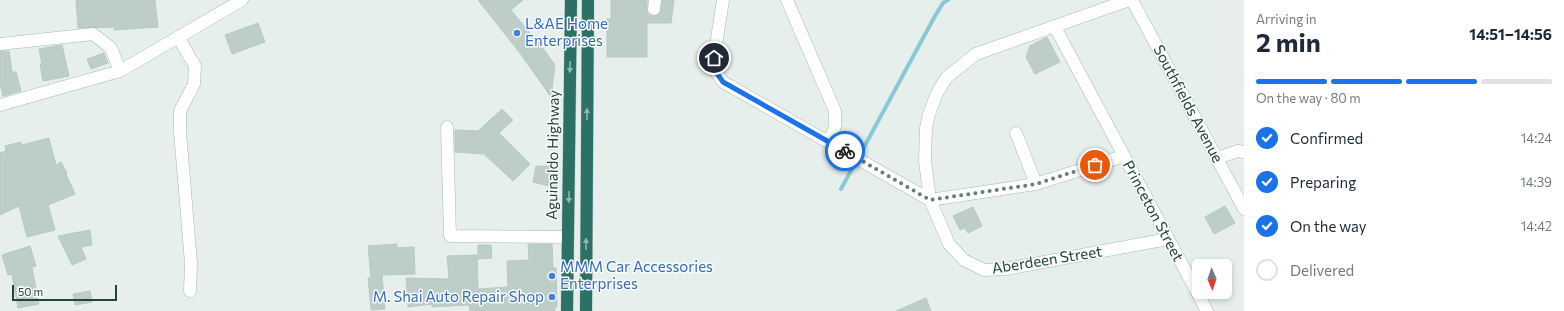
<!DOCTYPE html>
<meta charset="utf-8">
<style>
body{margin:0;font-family:Commissioner,sans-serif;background:#f2f2f3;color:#1f2937;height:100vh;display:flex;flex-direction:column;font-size:15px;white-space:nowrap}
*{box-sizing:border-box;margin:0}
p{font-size:13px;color:#747a83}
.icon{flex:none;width:22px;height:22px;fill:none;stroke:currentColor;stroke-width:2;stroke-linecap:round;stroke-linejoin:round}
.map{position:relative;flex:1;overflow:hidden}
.drawer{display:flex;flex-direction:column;background:#fff;width:320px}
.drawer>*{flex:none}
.needle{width:26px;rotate:178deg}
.tools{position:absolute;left:1192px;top:259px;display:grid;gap:8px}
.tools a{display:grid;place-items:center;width:40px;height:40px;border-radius:6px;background:#fff;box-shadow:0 2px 6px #0003;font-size:20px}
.scale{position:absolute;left:12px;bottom:10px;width:105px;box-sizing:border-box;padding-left:4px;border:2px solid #23433c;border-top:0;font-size:11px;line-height:14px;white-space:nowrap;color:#23433c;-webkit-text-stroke:3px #f7fbf9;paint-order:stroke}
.pin{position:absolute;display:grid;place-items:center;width:34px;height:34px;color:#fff;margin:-17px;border:2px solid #fff;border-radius:50%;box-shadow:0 1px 4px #0007}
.courier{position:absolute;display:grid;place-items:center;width:40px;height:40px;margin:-20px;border:3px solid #1a73e8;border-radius:50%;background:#fff;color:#222;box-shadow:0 1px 5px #0007}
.headline em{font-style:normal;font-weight:700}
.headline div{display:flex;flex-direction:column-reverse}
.headline{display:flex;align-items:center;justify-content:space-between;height:68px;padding:0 12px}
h1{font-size:26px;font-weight:700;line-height:30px}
.bar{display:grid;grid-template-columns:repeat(4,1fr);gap:6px 4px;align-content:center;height:48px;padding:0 12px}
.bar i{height:5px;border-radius:3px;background:#e0e1e3}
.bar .current{background:#1a73e8}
.bar p{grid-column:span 4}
ol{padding:0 12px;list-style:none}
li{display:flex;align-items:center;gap:12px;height:44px}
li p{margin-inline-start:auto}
li .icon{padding:4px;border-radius:50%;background:#1a73e8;color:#fff;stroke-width:4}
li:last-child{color:#747a83}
li i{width:22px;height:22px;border:2px solid #e0e1e3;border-radius:50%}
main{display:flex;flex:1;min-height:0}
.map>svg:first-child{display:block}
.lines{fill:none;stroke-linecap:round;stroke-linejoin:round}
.stream{stroke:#8bc8d7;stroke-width:4}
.building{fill:#bdcdc8;stroke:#b7cac3}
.minor-casing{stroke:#a8b8b3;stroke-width:13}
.highway-casing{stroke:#c1cac8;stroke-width:13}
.minor{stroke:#fff;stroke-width:12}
.highway{stroke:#2c7166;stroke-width:12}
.oneway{fill:#92b6b0}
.done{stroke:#677f79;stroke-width:4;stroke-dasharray:0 7.2}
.route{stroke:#1a73e8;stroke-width:5}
.shop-dot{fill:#3f7fe0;stroke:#f7fbf9;stroke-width:1.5}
.labels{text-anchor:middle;stroke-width:3;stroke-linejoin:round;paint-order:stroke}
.shop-label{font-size:15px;fill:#366cbe;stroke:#f7fbf9;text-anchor:start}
.street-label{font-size:15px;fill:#23433c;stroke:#f7fbf9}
</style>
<main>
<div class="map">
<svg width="1244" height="311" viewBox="0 0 1244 311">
<rect width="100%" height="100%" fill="#e6efeb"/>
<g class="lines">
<path class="stream" d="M863,149l72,-133 8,-13 5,-3
M841,189l13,-24"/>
</g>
<path class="building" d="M76,0h79l3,27 -44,3v-3l-36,1z
M478,0h45l-12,10 23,28 1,-1 20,28 -4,32 -31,-44z
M611,0h36v12l2,3 5,1 6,-3 2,-13h12l-3,23h-24v34h-40v-38h4z
M258,23l7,19 -33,12 -7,-19z
M1047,37l13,25 -25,12 -9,-17 4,-11z
M62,45l7,31 -26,5 -3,-17h2l-3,-15z
M0,51h9l3,21h4l5,19 -18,5 -3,-13z
M104,53l4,10 -17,6 -4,-10z
M502,109l11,11 -14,13 31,31 -17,17 -29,-27 -29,-2v-22l23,1z
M49,138l7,27 5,-3 6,11 -1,1 9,20 -27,11 7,25 -28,7 -8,-31 -19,9v-62l6,-2 -1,-5 16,-4 1,3z
M536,166l22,1 -1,21 -24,-6z
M1225,206l10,17 -21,11 -9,-17z
M973,207l9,19 -14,7 -3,-5 -5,2 -7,-14z
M90,230l2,15 -11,2 5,12 -14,6 -14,-29z
M397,244v4l17,-1 1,27 -33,1 3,34 -14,1 -3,-32h3l-3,-32z
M528,244h24l1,24h3l1,39h-2v4h-85l-1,-6 -37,2v-3l-24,3 -2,-29 43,1 -2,-23 30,-1 1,34 30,-2 -1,-26 22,-1z
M478,245h13l1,13 -14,1z
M30,246l6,20 -4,1 7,37 -21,4 -6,-34 -4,1 -6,-20z
M90,291l2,11 -17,3 -2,-11z
M926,298l5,13h-35z"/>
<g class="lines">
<defs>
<path id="minor" d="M723,0l-9,58 2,14 7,10 207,118 106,-16 88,-28
M787,0l48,111v15l-6,16
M1129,0l-153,54 -29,23 -10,16 -8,21 -3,14 -1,33 5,39 19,44 15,16 20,10 22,-1 162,-30
M1132,0l112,209
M654,9l1,-9
M1055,27l152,284
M178,37l17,29 -1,18 -14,27v21l11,131 -1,28
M0,44l93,-10 18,14 9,23
M0,105l120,-34 122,-71
M447,127l3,109 118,1
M1016,133l20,51
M1217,158l21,-7 6,1"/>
<path id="highway" d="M567,311l4,-311
M586,311l2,-311"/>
</defs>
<use href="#minor" class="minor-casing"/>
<use href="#highway" class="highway-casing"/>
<use href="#minor" class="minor"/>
<use href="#highway" class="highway"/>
</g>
<defs><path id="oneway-solid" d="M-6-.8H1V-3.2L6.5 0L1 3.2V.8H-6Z"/></defs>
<g class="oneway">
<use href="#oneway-solid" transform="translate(570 67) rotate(91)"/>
<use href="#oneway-solid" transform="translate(587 114) rotate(-90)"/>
<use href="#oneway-solid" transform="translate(569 197) rotate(91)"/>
<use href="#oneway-solid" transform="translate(586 244) rotate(-90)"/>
</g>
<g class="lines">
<path class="done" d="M845,151l85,49 106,-16 59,-19"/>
<path class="route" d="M714,58l2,14 7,10 122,69"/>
</g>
<g class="shop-dot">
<circle cx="517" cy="33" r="4"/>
<circle cx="552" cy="276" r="4"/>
<circle cx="552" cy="297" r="4"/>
</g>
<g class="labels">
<g class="shop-label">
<text x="525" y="29">L&amp;AE Home<tspan x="525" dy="17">Enterprises</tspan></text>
<text x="560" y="272">MMM Car Accessories<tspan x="560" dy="17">Enterprises</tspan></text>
<text x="544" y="302" text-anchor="end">M. Shai Auto Repair Shop</text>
</g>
<g class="street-label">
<text transform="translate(1188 104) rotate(62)" y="5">Southfields Avenue</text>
<text transform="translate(553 155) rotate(-89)" y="5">Aguinaldo Highway</text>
<text transform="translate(1153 211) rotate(62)" y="5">Princeton Street</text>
<text transform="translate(1047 260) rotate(-9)" y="5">Aberdeen Street</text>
</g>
</g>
</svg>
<div class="tools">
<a><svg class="needle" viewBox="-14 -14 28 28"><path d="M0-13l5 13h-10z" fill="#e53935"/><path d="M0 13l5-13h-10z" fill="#747a83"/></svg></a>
</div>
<div class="scale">50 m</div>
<div class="pin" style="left:1095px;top:165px;background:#ea580c"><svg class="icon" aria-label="bag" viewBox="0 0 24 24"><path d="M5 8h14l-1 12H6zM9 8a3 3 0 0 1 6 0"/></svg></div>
<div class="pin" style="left:714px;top:58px;background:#1f2937"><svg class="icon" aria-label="home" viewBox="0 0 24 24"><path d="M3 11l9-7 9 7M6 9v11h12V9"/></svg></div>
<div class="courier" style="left:845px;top:151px"><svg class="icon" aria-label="bike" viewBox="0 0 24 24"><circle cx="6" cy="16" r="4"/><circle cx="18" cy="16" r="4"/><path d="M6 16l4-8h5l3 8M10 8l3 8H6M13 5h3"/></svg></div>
</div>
<section class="drawer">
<div class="headline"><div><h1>2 min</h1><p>Arriving in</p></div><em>14:51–14:56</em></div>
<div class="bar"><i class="current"></i><i class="current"></i><i class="current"></i><i></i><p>On the way · 80 m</p></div>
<ol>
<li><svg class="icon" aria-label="check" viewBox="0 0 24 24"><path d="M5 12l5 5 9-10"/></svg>Confirmed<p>14:24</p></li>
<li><svg class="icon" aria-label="check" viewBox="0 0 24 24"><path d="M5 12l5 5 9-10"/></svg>Preparing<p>14:39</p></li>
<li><svg class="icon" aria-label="check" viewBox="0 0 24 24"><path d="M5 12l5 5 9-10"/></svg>On the way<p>14:42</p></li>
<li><i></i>Delivered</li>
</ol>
</section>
</main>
